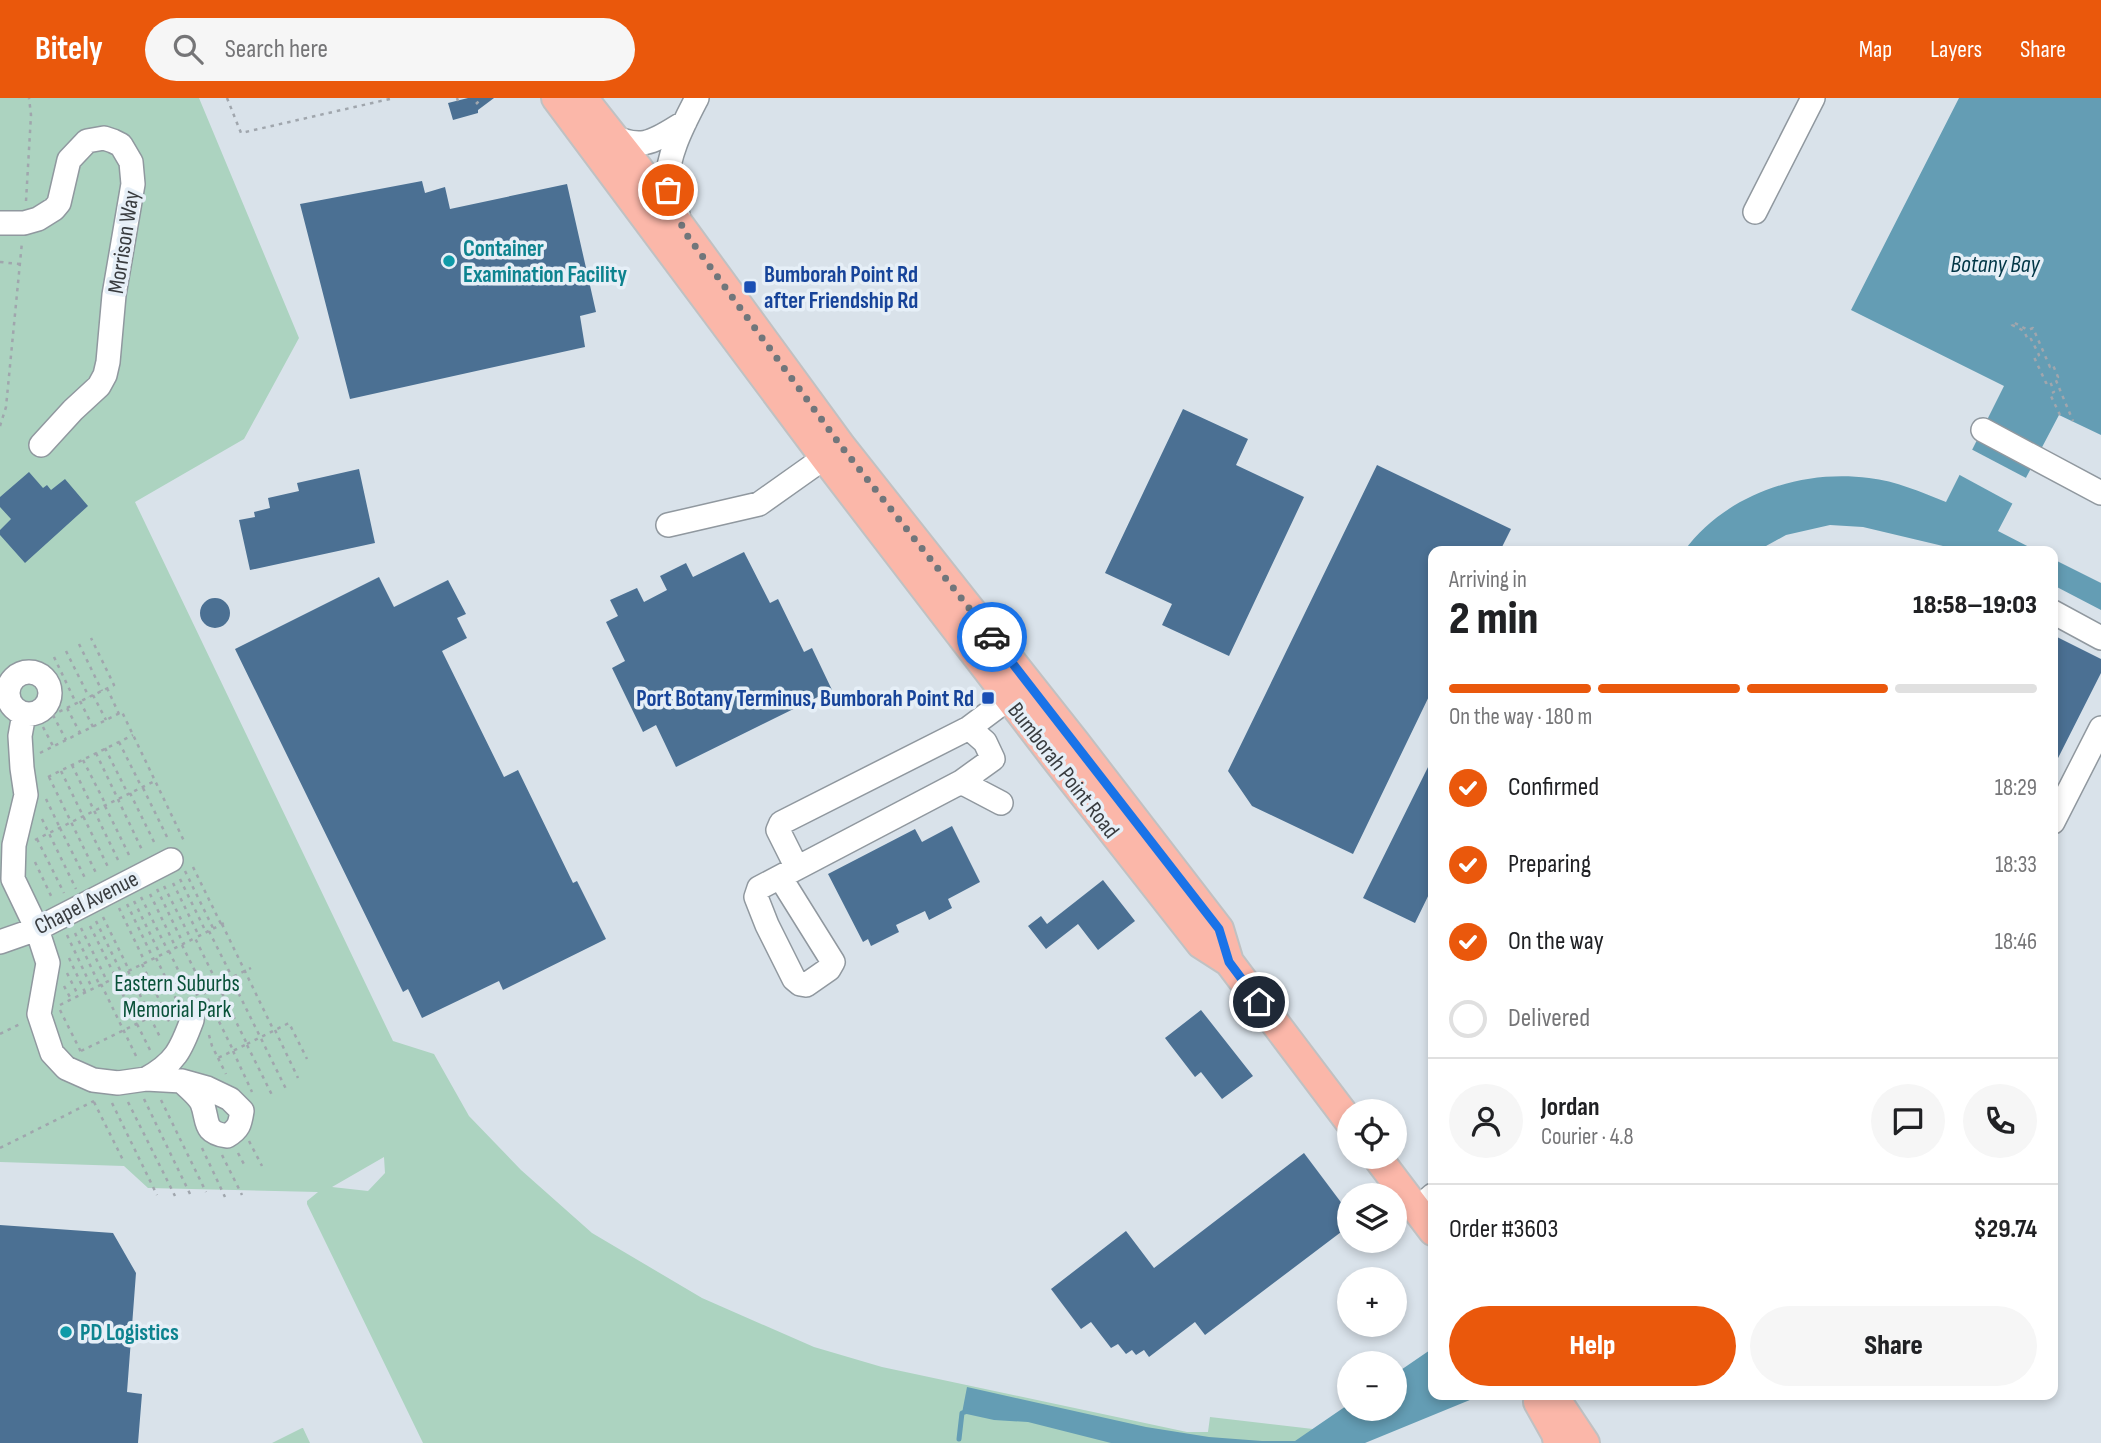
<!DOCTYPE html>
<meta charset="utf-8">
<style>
body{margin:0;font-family:"Sofia Sans Condensed",sans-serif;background:#f6f6f6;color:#202124;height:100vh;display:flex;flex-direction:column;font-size:26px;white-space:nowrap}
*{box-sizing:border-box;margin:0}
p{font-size:23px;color:#757577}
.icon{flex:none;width:38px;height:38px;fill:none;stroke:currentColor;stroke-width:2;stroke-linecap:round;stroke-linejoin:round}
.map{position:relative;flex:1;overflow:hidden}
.sheet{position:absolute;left:1428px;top:448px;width:630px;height:854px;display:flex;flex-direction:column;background:#fff;border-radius:14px;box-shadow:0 4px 10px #0003}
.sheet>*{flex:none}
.fabs{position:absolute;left:1337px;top:1001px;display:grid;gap:14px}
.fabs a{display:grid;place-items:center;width:70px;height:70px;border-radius:50%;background:#fff;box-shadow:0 4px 10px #0003;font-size:35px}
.pin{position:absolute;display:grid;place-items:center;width:60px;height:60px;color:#fff;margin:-30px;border:4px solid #fff;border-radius:50%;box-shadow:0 2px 7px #0007}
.courier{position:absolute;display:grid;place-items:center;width:70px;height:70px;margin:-35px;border:5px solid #1a73e8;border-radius:50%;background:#fff;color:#222;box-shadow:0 2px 9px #0007}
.overview em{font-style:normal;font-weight:800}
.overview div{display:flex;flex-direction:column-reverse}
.overview{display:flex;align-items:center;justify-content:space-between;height:119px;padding:0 21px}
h1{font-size:46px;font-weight:800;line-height:52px}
.bar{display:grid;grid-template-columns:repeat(4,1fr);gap:10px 7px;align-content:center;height:84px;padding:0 21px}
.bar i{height:9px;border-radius:5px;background:#e0e0e0}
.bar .active{background:#ea580c}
.bar p{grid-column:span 4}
.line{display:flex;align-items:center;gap:18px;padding:0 21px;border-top:2px solid #e0e0e0}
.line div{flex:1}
.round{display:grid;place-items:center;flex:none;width:74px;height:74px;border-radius:37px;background:#f6f6f6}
ol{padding:0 21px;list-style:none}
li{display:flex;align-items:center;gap:21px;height:77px}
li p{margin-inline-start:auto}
li .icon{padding:7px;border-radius:50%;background:#ea580c;color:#fff;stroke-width:4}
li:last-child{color:#757577}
li i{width:38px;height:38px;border:4px solid #e0e0e0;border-radius:50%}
.primary-button{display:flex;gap:14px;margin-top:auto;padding:14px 21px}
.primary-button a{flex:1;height:80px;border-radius:42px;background:#ea580c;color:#fff;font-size:28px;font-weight:800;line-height:80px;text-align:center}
.primary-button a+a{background:#f6f6f6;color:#202124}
header{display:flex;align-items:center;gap:42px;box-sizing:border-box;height:98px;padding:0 35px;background:#ea580c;color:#fff}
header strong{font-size:33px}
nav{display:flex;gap:38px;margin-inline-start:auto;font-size:24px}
.search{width:490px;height:63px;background:#f6f6f6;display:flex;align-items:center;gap:18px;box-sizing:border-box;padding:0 24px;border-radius:38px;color:#757577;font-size:26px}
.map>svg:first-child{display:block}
.green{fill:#acd3c0;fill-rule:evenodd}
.water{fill:#649db4}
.pier{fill:#d9e2ea}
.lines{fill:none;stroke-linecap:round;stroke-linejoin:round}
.stream{stroke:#649db4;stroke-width:5}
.building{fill:#4b7093}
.minor-casing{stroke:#90989f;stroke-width:26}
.major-casing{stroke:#c0c1c2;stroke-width:32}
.path{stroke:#a0a6ad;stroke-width:2.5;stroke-dasharray:3.5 5;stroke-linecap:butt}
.minor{stroke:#fff;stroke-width:23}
.major{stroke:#fbb7a9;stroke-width:28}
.done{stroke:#71767b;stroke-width:7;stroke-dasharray:0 12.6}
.route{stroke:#1a73e8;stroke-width:9}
.culture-dot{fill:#0f9aa8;stroke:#e6eff7;stroke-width:2.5}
.transit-dot{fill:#1a4fb4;stroke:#e6eff7;stroke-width:2.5}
.labels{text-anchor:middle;stroke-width:7;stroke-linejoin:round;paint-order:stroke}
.street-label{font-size:23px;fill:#393c3f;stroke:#e6eff7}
.culture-label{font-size:23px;font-weight:bold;fill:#0d838f;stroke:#e6eff7;text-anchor:start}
.transit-label{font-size:23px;font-weight:bold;fill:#164399;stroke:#e6eff7;text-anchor:start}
.park-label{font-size:23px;fill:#095139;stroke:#e6eff7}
.water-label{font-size:24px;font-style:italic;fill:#003545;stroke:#e6eff7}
</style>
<header>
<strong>Bitely</strong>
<div class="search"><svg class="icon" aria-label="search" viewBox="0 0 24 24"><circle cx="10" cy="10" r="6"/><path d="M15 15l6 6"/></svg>Search here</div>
<nav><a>Map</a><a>Layers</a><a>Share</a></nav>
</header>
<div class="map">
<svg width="2101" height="1345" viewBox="0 0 2101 1345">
<rect width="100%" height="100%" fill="#d9e2ea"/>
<path class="green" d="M0,0h199l100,240 -55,101 -109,63 258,539 41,13 35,62 52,54 71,63 110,65 112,49 68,20 305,65h21l2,-15 103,12 20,14h-910l-116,-239v-3l11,-9 -170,-4 -24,-22 -124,-4zM384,1059l1,16 -17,18 -36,-4z
M303,1330l7,15h-38l30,-15z"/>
<path class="water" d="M1959,0h142v337l-42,-20 -61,116 39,20h-73l-101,-24 -33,-2 -44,10 -29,16h-73c42,-57 117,-82 185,-73 27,3 52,14 77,24l58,-116 -153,-76z
M2053,461l48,24v27l-48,-25z
M1433,1250v47h49l-117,48h-254l-83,-21 -34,-2 -32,-7 5,-26 179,40 63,10 53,4h33l54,-37v5h46v-35z"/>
<path class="pier" d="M1969,350l59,31 -13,26 -59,-32z"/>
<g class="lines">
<path class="stream" d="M959,1341l3,-26 6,-2"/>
</g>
<path class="building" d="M468,0h26l-16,12v3l-25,7 -5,-17z
M422,83l3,12 20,-6 5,22 117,-25 29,128 -16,4 5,31 -235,52 -50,-195z
M1183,311l65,30 -12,26 68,32 -75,159 -67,-31 10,-21 -67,-31z
M1377,367l134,64 -11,22h-67v137l-80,166 -101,-48 -24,-35z
M359,371l16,74 -125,27 -11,-50 16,-3 -1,-5 16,-4 -2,-10 31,-7 -2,-8z
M29,374l14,16 4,-3 4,5 14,-11 23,27 -63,57 -25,-28v-5l11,-11 -11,-12v-10z
M744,454l26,51 8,-4 26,53 8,-4 20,42 -156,77 -20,-42 -13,7 -31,-64 13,-7 -19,-39 12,-6 -8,-16 27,-12 7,14 23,-12 -7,-14 26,-13 7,14z
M379,479l15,30 54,-27 18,34 -9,4 10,20 -25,13 62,126 14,-7 55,113 4,-2 29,58 -103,51 -4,-9 -77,37 -14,-29 -5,3 -168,-343z
M200 515a15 15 0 1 1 30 0a15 15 0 1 1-30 0Z
M2053,537l48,24v14l-48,95z
M1433,659v129l-18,37 -52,-25z
M952,728l28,56 -32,17 4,9 -23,12 -4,-9 -29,14 3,7 -28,14 -3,-7 -5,3 -35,-68 87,-45 7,13z
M1103,782l32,41 -37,29 -20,-26 -32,25 -18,-23 13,-10 6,8z
M1201,912l52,66 -31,23 -21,-27 -6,5 -30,-39z
M1304,1055l45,60v13l-144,109 -10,-13 -46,35 -5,-7 -8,5 -4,-5 -6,4 -8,-10 -7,4 -20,-26 -10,7 -30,-40 75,-58 28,37z
M0,1127l113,8 23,40 -9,119 15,2 -4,49h-138z"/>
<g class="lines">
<defs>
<path id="minor" d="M608,36c35,18 46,7 77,-12
M1755,114l58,-114
M678,117c-3,-8 -8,-17 -10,-26 -4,-29 16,-66 29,-91
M0,125h24l14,-4 16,-10 5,-6 10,-43 18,-19 17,-3 9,3 8,4 10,17 2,22 -19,111 -6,67 -3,13 -6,11 -26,24 -32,35
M1983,332l118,63
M668,427l91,-21 79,-56
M2053,514l48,26
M8 595a21 21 0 1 1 42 0a21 21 0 1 1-42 0Z
M24,616l-4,22 2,32 4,27 -12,50 -1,34 24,50 11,34 -9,51 13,39 14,15 27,12 25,3 28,-4 36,2 25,7 23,11 12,12c-2,13 -3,18 -15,25 -25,-4 -18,-15 -25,-33 -4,-8 -14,-15 -20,-22
M961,684l32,-23 -8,-17 -16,-14
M2053,724l48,-94
M797,770l-19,-38 3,-7 188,-95 40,-30
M780,779l53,85 -4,7 -23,16 -6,-1 -6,-5 -27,-54 -11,-28 3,-9 38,-20 164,-86 40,21
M0,844l37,-13 134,-69
M146,981c29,-16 35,-29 46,-59
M1417,1111l16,-14"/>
<path id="major" d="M556,0l268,359 231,301 146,186 28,18 120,159
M583,0l55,70 203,278 234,296 144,187 10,33
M1377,1059l56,74
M1553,1297l32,48
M1538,1304l18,32 2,9"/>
</defs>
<use href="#minor" class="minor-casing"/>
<use href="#major" class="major-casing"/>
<path class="path" d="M227,0l14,35 153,-35
M457,0l1,3
M476,6l6,-6
M26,103l5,-86 -2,-17
M0,164l19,2
M2060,317l-10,-21 4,-2 -4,-11 -4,2 -12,-26 5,-2 -8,-16 -3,1 -4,-9 -12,-6 1,-3 15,8 5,-2 17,39 3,-2 5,12 -3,1 18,43
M0,328l6,-19 16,-165
M79,546l23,47
M66,553l23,46
M54,559l22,46
M107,590l12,26
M93,597l13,25
M80,603l13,26
M67,610l13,25
M53,617l13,25
M44,621l70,-34 -23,-47
M43,629l10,19
M119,644l23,46
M105,650l23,46
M40,655l82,-41 62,129
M96,655l47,99
M83,662l23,45
M72,667l48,99
M61,673l48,98
M48,679l85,-42
M49,679l48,98
M143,690l26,53
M130,695l26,53
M46,701l14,29
M105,708l26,53
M42,721l34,70
M60,730l26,52
M37,741l27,54
M35,742l120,-59
M35,764l18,38
M193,769l28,57
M185,773l28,57
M180,781l26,53
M173,785l26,53
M164,788l27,53
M157,791l26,54
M150,796l26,54
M141,799l27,54
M134,803l26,53
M127,806l26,54
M119,810l26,54
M103,819l26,53
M96,823l26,53
M222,826l52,107
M90,828l25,50
M81,830l26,53
M209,833l23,46
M75,835l24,51
M67,837l25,53
M182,847l22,44
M169,853l22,46
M69,860l16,34
M156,860l22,45
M142,866l22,46
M128,873l23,46
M67,875l11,22
M115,880l22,46
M231,880l56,113
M101,886l37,76
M64,888l7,13
M204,893l29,59
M60,907l135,-67
M60,912l21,42
M163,913l7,12
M150,919l11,22
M137,926l14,28
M275,932l23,48
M0,936l22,-11
M209,937l3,11 6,12 29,-14 -52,-106 33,-17
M247,946l42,-21 18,36
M247,947l26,52
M81,953l170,-83
M233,953l19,41
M218,960l8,16
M144,1001l47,97
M161,1002l45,92
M94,1004l30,60
M128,1004l47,94
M112,1005l45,92
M249,1043l13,25
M0,1050l94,-47
M202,1050l23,49
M238,1055l7,13
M222,1057l20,40"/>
<use href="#minor" class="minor"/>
<use href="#major" class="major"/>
</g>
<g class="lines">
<path class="done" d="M668,92l16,41 157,215 151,191"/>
<path class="route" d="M992,539l227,292 10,33 30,40"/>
</g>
<g class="culture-dot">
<circle cx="449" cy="163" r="7"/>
<circle cx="66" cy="1234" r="7"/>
</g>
<g class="transit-dot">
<rect x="743" y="182" width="14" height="14" rx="3.5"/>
<rect x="981" y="593" width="14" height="14" rx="3.5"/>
</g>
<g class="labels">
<g class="street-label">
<text transform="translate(123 144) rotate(-81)" y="8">Morrison Way</text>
<text transform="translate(1064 672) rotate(52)" y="8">Bumborah Point Road</text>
<text transform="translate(86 804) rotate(-27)" y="8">Chapel Avenue</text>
</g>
<g class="culture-label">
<text x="463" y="158">Container<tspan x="463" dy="26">Examination Facility</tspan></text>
<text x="80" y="1242">PD Logistics</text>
</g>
<g class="transit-label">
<text x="764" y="184">Bumborah Point Rd<tspan x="764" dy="26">after Friendship Rd</tspan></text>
<text x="974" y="608" text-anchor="end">Port Botany Terminus, Bumborah Point Rd</text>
</g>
<g class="park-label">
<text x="177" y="893">Eastern Suburbs<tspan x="177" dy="26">Memorial Park</tspan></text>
</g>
<g class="water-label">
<text x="1995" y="174">Botany Bay</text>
</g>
</g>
</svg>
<div class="fabs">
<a><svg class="icon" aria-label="locate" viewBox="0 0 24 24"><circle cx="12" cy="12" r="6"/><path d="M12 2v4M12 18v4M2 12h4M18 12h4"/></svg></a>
<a><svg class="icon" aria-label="layers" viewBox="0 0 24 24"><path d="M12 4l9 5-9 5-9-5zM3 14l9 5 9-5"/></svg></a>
<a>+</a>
<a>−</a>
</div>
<div class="pin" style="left:668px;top:92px;background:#ea580c"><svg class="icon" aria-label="bag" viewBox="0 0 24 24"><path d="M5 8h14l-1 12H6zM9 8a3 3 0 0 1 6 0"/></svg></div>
<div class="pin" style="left:1259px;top:904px;background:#1f2937"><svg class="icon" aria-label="home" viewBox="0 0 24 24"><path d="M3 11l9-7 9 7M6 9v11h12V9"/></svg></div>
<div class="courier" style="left:992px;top:539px"><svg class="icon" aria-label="car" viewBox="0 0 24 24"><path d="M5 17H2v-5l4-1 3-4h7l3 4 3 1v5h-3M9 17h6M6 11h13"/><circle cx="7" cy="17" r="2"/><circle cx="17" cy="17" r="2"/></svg></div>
<section class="sheet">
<div class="overview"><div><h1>2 min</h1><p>Arriving in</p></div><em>18:58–19:03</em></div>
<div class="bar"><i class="active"></i><i class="active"></i><i class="active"></i><i></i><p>On the way · 180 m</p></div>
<ol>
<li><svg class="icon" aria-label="check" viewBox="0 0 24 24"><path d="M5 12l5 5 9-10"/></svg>Confirmed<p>18:29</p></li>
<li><svg class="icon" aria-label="check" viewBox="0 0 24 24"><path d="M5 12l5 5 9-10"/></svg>Preparing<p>18:33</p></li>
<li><svg class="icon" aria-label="check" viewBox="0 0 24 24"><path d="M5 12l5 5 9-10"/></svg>On the way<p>18:46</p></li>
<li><i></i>Delivered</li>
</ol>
<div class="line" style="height:126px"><a class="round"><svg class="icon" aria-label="person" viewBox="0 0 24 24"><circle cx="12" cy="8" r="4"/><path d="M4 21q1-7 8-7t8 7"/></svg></a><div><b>Jordan</b><p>Courier · 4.8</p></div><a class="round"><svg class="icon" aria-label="chat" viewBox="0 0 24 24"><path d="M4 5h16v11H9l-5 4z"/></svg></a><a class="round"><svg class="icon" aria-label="phone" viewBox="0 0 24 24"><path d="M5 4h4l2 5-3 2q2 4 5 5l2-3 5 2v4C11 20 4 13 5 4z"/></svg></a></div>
<div class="line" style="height:91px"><div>Order #3603</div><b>$29.74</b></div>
<div class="primary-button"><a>Help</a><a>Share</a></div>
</section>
</div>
